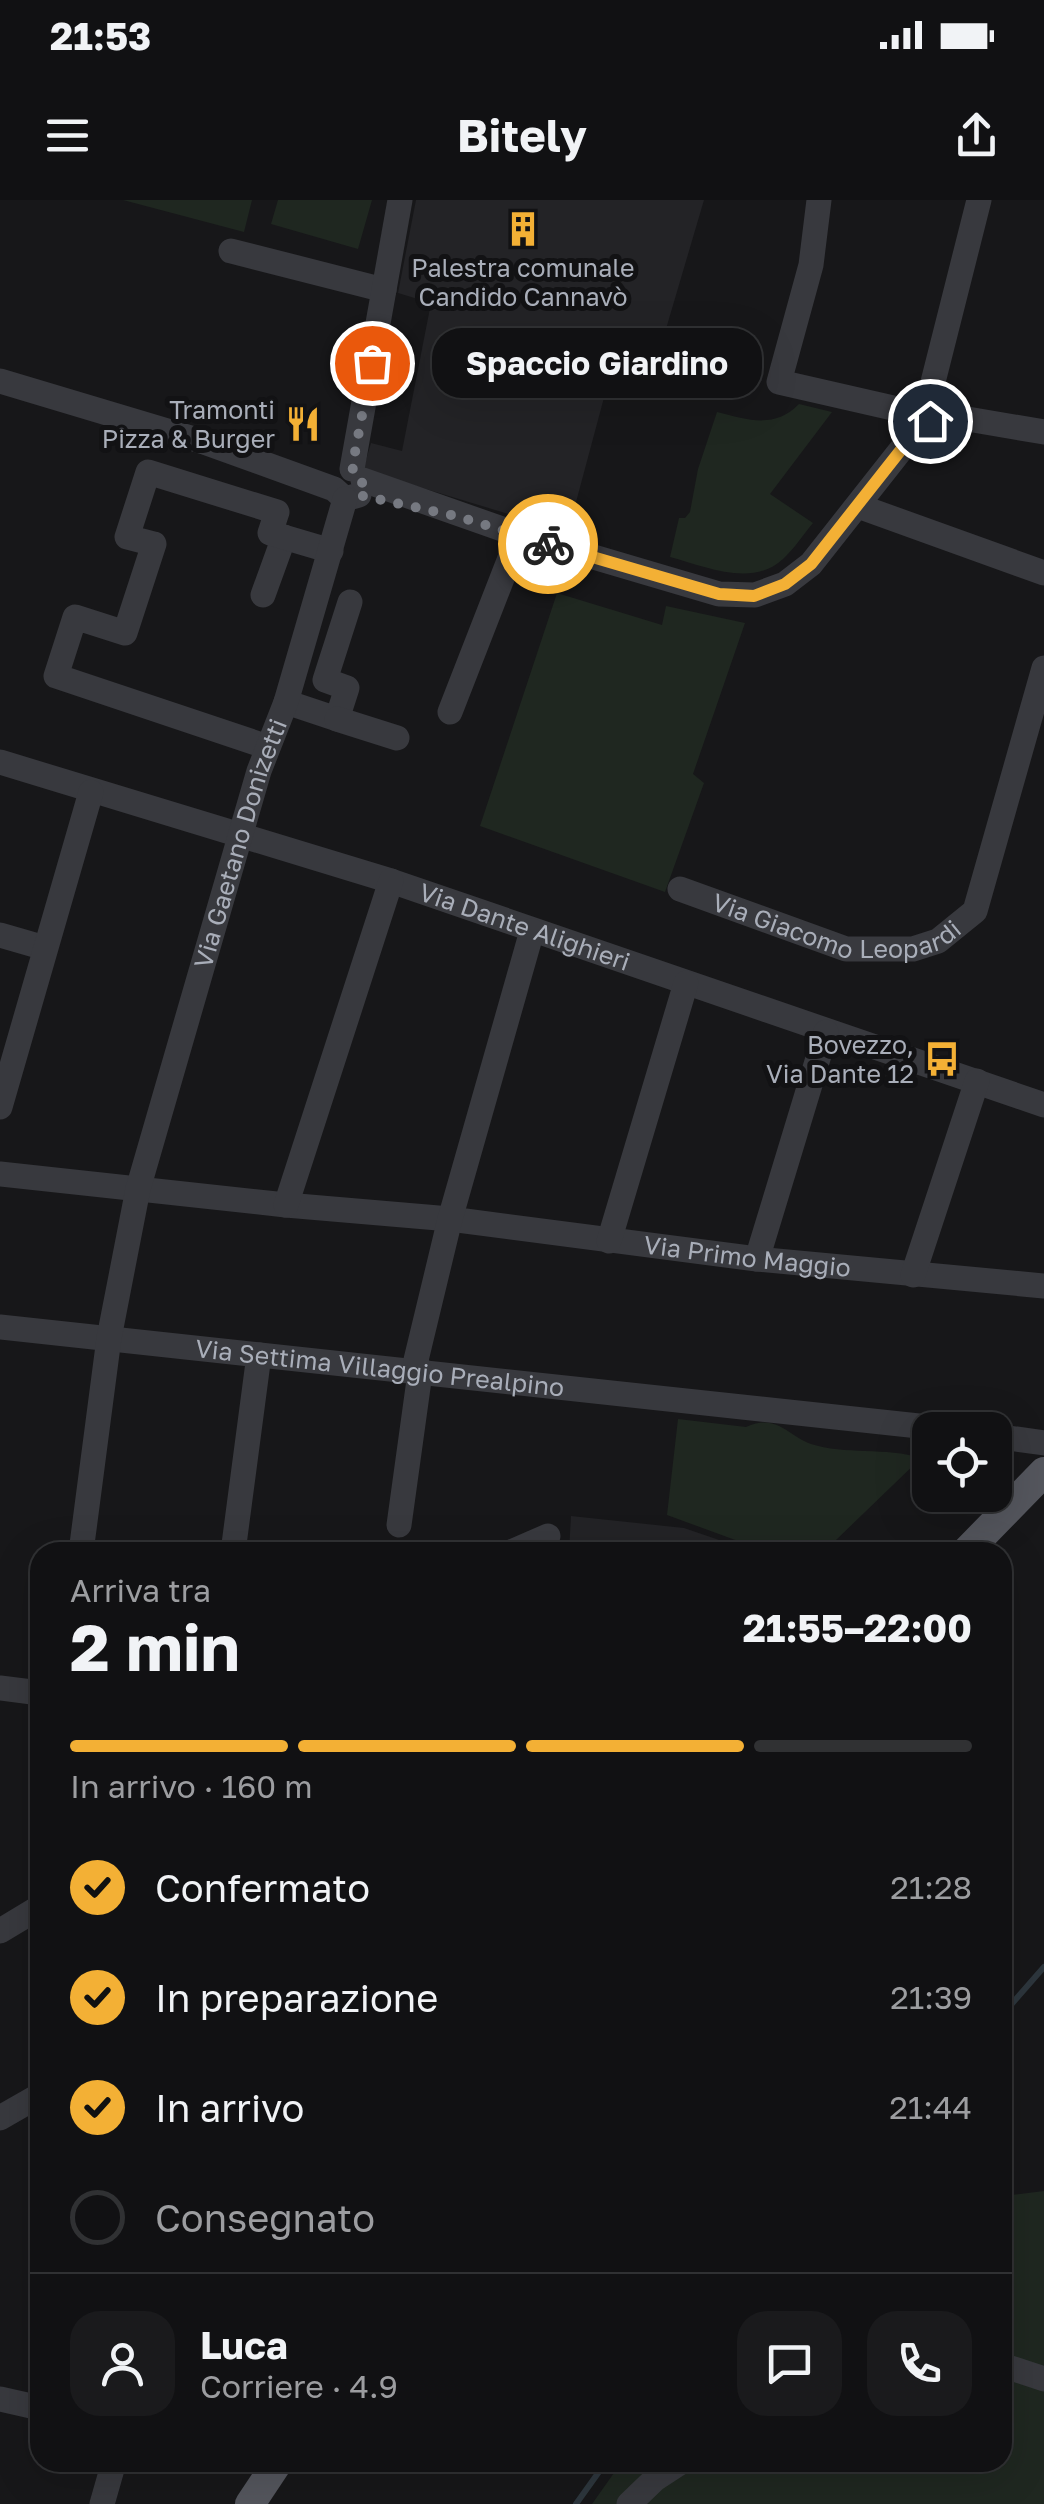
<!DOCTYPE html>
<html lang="it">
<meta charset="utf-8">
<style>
body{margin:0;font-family:"Golos Text",sans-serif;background:#1a1a1c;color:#f1f3f6;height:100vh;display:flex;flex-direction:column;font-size:38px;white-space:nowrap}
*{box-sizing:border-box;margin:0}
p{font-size:32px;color:#9c9da0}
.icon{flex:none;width:55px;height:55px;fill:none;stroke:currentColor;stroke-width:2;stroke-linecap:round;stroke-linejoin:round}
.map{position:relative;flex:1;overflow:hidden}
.drawer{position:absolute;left:30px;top:1342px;width:982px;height:930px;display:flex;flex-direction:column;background:#111113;border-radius:30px;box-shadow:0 10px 40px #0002,0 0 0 2px #303133}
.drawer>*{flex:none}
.buttons{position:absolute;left:912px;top:1212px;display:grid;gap:20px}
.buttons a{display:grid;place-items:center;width:100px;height:100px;border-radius:20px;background:#111113;box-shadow:0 10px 40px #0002,0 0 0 2px #303133;font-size:50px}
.pin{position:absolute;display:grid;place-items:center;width:85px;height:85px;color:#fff;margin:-42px;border:5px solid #fff;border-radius:50%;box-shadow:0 2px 10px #0007}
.courier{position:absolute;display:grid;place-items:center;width:100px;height:100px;margin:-50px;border:8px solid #f3b035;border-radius:50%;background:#fff;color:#222;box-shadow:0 2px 12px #0007}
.bubble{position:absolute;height:70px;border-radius:30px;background:#111113;box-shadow:0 10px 40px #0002,0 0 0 2px #303133;font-size:32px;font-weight:700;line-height:70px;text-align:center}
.headline em{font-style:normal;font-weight:700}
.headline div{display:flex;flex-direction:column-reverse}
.headline{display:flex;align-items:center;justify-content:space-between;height:170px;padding:0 40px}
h1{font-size:65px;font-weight:700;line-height:75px}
.bar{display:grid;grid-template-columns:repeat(4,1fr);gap:15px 10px;align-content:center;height:120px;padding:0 40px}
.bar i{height:12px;border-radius:8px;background:#303133}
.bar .on{background:#f3b035}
.bar p{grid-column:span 4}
.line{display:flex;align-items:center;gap:25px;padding:0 40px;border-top:2px solid #303133}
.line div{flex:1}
.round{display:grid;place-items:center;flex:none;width:105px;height:105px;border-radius:30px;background:#1a1a1c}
ol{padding:0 40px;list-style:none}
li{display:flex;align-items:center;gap:30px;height:110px}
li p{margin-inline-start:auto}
li .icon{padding:10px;border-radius:50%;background:#f3b035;color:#111;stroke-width:4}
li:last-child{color:#9c9da0}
li i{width:55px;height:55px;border:5px solid #303133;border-radius:50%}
.status{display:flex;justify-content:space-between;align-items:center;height:70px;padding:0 50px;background:#111113;direction:ltr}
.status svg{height:28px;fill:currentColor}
header{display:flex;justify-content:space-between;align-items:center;height:130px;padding:0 40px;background:#111113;font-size:45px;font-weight:700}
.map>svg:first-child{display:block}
.built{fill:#232326}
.green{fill:#1f2720}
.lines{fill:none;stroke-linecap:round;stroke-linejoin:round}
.stream{stroke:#2d363d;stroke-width:6}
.minor{stroke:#38393e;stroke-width:25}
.major{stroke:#54565d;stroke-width:30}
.done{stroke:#767981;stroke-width:10;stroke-dasharray:0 18}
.route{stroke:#f3b035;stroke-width:12}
.labels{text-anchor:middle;stroke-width:10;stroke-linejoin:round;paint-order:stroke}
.poi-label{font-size:25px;fill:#a9aeb9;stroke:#121214;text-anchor:end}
.street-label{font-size:25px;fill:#a9aeb9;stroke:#121214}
</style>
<div class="status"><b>21:53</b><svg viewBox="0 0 49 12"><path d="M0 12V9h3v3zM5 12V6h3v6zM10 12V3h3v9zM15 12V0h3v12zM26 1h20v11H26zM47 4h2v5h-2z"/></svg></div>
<header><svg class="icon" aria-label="menu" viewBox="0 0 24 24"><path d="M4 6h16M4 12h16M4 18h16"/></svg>Bitely<svg class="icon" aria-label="share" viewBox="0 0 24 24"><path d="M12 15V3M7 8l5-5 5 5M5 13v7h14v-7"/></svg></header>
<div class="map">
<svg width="1044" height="2304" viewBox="0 0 1044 2304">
<rect width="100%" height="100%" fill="#171719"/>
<path class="built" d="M416,0h288l-51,173 -40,-9 -45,168 -205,-62 8,-27 31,8 29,-148 -33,-10z
M571,1316l113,12 70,24h-185z"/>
<path class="green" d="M123,0h129l-8,32z
M278,0h94l-14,49 -87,-25z
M799,204l33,8 -62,82 43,29c-10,12 -19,26 -30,36 -31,29 -79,7 -113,-2l9,-39h6l5,-6 8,-43 19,-57c32,8 57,17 82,-8z
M557,393l105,32 4,-19 79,17 -52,151 11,9 -39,109 -185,-66z
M678,1219l68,8c31,-14 42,9 65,17 33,11 75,3 110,14l-85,82 -7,12h-61l-101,-37z
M1044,1991v313h-452l29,-41 381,-1 1,-266z"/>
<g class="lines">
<path class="stream" d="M1002,1815l42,-48
M576,2304l30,-42"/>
<g class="minor">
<path d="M819,0l-8,65 -32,117 127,29 23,10"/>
<path d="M231,51l153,39"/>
<path d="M0,181l204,61 130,47 11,10 14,-4"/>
<path d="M929,221l2,-31 48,-190"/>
<path d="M352,269l48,-269"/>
<path d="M363,280l156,55 200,59 36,1 30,-11 26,-20 93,-118 25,-25 21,-5 94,16"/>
<path d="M858,306l186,67"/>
<path d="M263,395l21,-58"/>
<path d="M286,502l51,17 10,-31 -22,-8 25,-78"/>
<path d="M450,512l69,-177"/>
<path d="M337,519l60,19"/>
<path d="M268,547l-212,-71 19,-59 50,16 29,-89 -27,-7 21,-65 129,40 -7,21 61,18"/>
<path id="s1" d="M0,562l391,119 653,224"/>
<path id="s2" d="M680,689l166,60h67l25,-8 37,-30 69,-243"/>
<path d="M0,735l45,13"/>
<path d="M0,907l91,-315"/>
<path id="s3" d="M0,974l286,31 164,14 307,40 287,27"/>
<path d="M286,1005l105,-324"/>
<path d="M609,1041l77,-258"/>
<path d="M757,1059l69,-227"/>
<path d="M913,1075l64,-194"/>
<path id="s4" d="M0,1127l956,103"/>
<path d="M995,1236l49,7"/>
<path d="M399,1325l21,-152 -4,-13 34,-141 82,-288"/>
<path id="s5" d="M81,1352l28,-214 29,-149 121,-418 27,-69 59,-203"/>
<path d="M233,1352l26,-197"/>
<path d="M511,1352l37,-16"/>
<path d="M0,1488l40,5"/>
<path d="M0,1731l40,-24"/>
<path d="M0,1918l40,-23"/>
<path d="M1002,2165l42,14"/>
<path d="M0,2199l40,9"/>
<path d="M102,2304l12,-42"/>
<path d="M629,2304l26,-25 26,-17"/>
</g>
<path class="major" d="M966,1352l78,-80
M250,2304l28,-42"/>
</g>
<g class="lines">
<path class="done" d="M372,163l-20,105 11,12 -5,15 98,21 92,28"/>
<path class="route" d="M548,344l171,50 35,2 31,-12 26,-20 93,-118 26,-25"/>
</g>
<defs>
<symbol id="building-bare" viewBox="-9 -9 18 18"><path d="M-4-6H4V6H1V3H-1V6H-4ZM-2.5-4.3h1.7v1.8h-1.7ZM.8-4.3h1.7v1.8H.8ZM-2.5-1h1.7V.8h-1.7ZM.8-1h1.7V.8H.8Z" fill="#f3b035" stroke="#121214" stroke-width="2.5" paint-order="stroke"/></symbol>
<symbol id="restaurant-bare" viewBox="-9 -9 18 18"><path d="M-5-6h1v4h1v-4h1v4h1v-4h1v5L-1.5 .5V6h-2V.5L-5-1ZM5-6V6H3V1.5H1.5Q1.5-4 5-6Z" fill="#f3b035" stroke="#121214" stroke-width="2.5" paint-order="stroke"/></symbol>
<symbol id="bus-bare" viewBox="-9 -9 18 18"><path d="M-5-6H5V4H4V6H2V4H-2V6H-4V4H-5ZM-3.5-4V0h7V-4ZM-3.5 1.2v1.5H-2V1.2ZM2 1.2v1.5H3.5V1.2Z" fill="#f3b035" stroke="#121214" stroke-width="2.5" paint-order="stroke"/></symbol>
</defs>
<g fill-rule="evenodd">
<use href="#building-bare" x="498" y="4" width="50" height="50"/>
<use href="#restaurant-bare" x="278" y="199" width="50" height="50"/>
<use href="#bus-bare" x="917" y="834" width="50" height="50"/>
</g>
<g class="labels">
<g class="poi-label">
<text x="523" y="77" text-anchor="middle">Palestra comunale<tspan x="523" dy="29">Candido Cannavò</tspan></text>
<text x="275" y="219">Tramonti<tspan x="275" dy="29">Pizza &amp; Burger</tspan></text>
<text x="914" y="854">Bovezzo,<tspan x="914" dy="29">Via Dante 12</tspan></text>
</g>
<g class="street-label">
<text dy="9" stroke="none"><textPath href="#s5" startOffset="728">Via Gaetano Donizetti</textPath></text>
<text dy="9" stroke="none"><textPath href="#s2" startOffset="165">Via Giacomo Leopardi</textPath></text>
<text dy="9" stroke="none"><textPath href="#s1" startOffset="550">Via Dante Alighieri</textPath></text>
<text dy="9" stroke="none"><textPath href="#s3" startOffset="752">Via Primo Maggio</textPath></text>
<text dy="9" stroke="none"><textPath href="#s4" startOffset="382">Via Settima Villaggio Prealpino</textPath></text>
</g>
</g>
</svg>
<div class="buttons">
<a><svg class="icon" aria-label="locate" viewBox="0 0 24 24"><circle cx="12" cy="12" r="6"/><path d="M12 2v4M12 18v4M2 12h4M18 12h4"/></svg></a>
</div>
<div class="pin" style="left:372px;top:163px;background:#ea580c"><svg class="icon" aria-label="bag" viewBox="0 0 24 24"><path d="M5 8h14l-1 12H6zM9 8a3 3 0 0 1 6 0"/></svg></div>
<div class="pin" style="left:930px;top:221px;background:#1f2937"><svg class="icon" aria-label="home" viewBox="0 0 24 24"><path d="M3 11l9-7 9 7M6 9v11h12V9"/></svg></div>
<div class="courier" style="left:548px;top:344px"><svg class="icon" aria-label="bike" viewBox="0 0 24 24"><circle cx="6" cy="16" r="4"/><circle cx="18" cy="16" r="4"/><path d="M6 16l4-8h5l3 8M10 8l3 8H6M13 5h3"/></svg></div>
<div class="bubble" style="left:432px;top:128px;width:330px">Spaccio Giardino</div>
<section class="drawer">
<div class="headline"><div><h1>2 min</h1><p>Arriva tra</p></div><em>21:55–22:00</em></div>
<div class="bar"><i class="on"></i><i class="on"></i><i class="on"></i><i></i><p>In arrivo · 160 m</p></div>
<ol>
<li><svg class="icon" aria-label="check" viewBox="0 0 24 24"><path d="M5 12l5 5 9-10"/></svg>Confermato<p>21:28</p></li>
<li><svg class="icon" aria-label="check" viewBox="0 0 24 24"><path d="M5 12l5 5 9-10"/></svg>In preparazione<p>21:39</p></li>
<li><svg class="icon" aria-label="check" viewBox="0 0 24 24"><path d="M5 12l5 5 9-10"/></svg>In arrivo<p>21:44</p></li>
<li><i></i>Consegnato</li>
</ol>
<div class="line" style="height:180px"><a class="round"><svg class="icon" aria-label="person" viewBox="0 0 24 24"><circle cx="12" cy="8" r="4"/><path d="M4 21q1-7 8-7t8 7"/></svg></a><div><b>Luca</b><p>Corriere · 4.9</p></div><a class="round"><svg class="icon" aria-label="chat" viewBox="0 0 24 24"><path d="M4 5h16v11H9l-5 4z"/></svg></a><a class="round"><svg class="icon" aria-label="phone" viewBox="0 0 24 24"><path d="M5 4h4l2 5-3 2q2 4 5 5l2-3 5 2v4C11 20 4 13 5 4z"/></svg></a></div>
</section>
</div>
